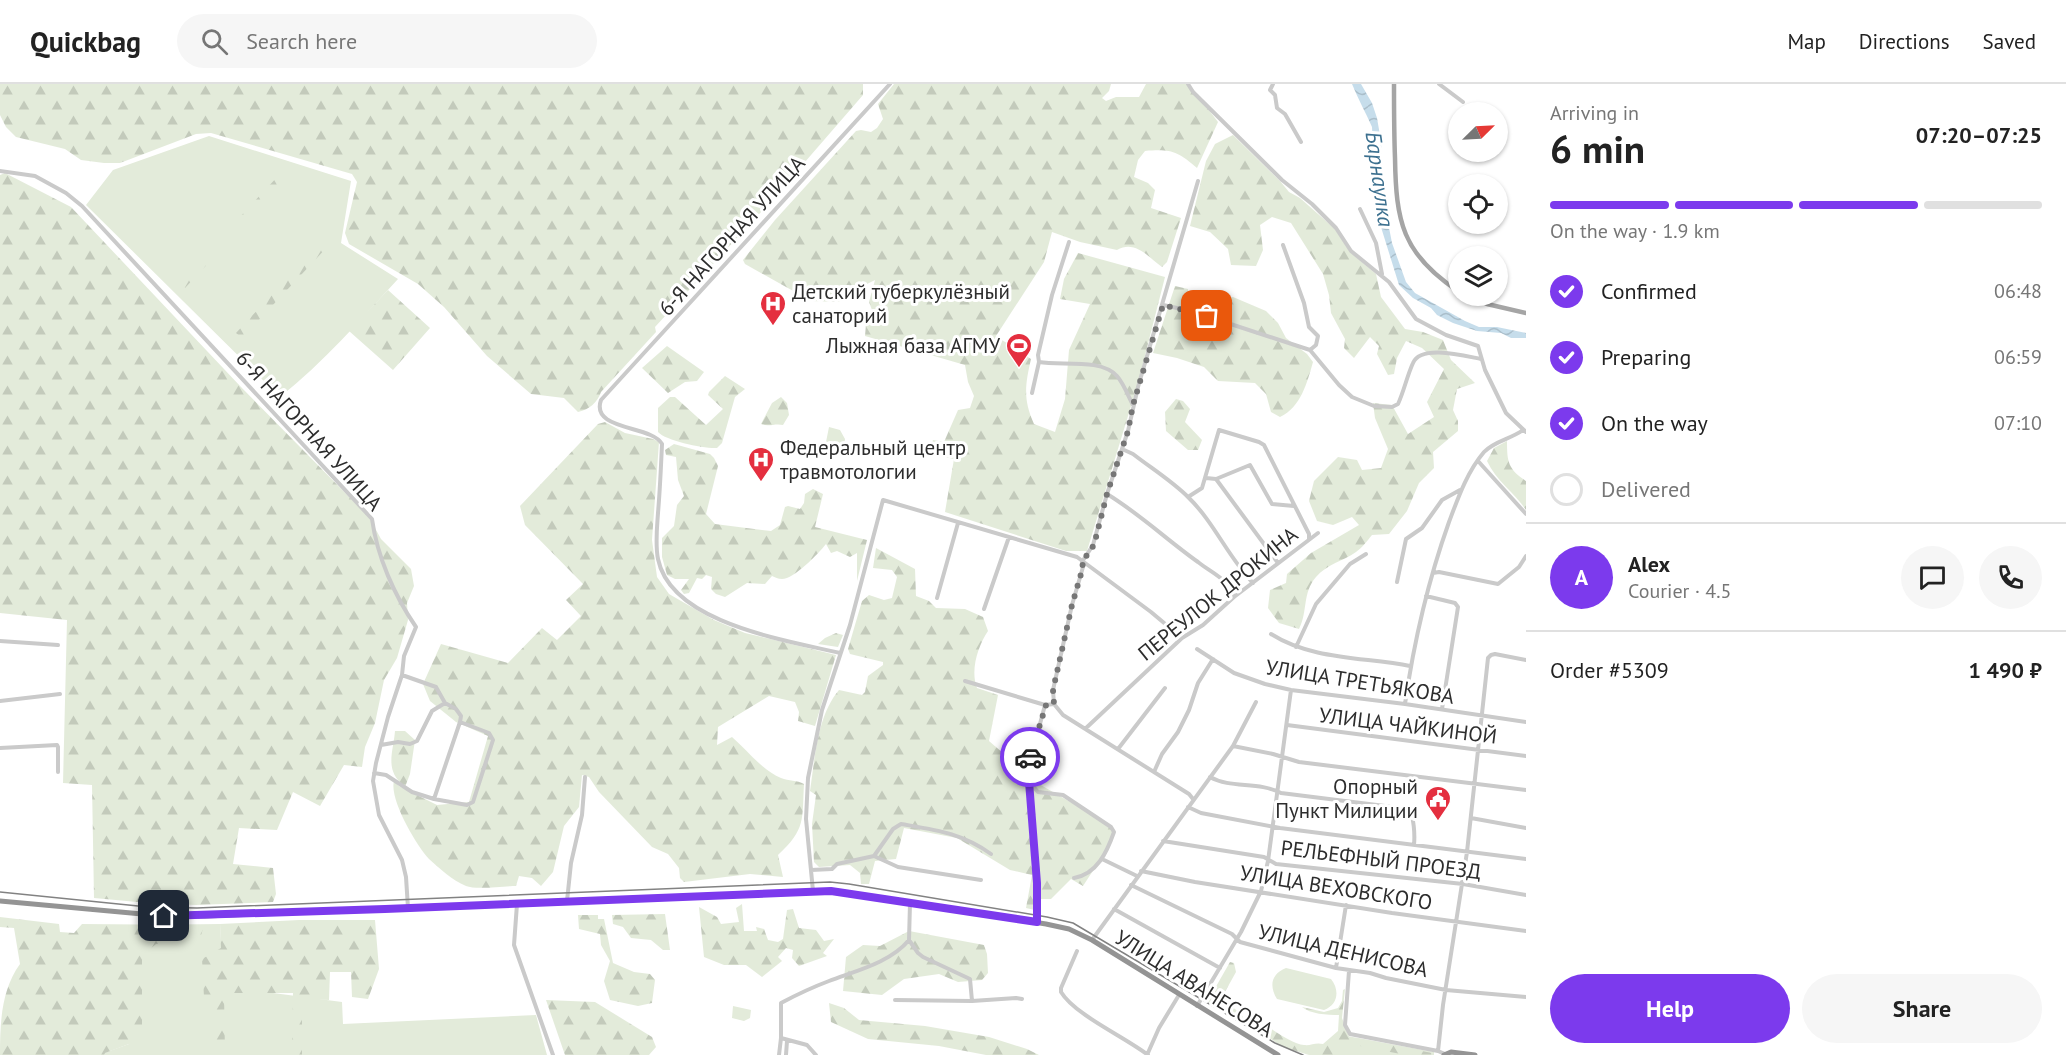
<!DOCTYPE html>
<meta charset="utf-8">
<style>
body{margin:0;font-family:"PT Sans",sans-serif;background:#f6f6f6;color:#222;height:100vh;display:flex;flex-direction:column;font-size:22px;white-space:nowrap}
*{box-sizing:border-box;margin:0}
p{font-size:20px;color:#767676}
.icon{flex:none;width:33px;height:33px;fill:none;stroke:currentColor;stroke-width:2;stroke-linecap:round;stroke-linejoin:round}
.map{position:relative;flex:1;overflow:hidden}
.sheet{display:flex;flex-direction:column;background:#fff;width:540px}
.sheet>*{flex:none}
.needle{width:39px;rotate:66deg}
.tools{position:absolute;left:1448px;top:18px;display:grid;gap:12px}
.tools a{display:grid;place-items:center;width:60px;height:60px;border-radius:50%;background:#fff;box-shadow:0 2px 4px #0004;font-size:30px}
.pin{position:absolute;display:grid;place-items:center;width:51px;height:51px;color:#fff;margin:-26px;border-radius:12px;box-shadow:0 3px 9px #0006}
.courier{position:absolute;display:grid;place-items:center;width:60px;height:60px;margin:-30px;border:4px solid #7c3aed;border-radius:50%;background:#fff;color:#222;box-shadow:0 2px 8px #0007}
.headline em{font-style:normal;font-weight:600}
.headline div{display:flex;flex-direction:column-reverse}
.headline{display:flex;align-items:center;justify-content:space-between;height:102px;padding:0 24px}
h1{font-size:39px;font-weight:600;line-height:45px}
.bar{display:grid;grid-template-columns:repeat(4,1fr);gap:9px 6px;align-content:center;height:72px;padding:0 24px}
.bar i{height:8px;border-radius:4px;background:#e0e0e0}
.bar .on{background:#7c3aed}
.bar p{grid-column:span 4}
.line{display:flex;align-items:center;gap:15px;padding:0 24px;border-top:2px solid #e0e0e0}
.line div{flex:1}
.round{display:grid;place-items:center;flex:none;width:63px;height:63px;border-radius:32px;background:#f6f6f6}
ol{padding:0 24px;list-style:none}
li{display:flex;align-items:center;gap:18px;height:66px}
li p{margin-inline-start:auto}
li .icon{padding:6px;border-radius:50%;background:#7c3aed;color:#fff;stroke-width:4}
li:last-child{color:#767676}
li i{width:33px;height:33px;border:3px solid #e0e0e0;border-radius:50%}
.action{display:flex;gap:12px;margin-top:auto;padding:12px 24px}
.action a{flex:1;height:69px;border-radius:36px;background:#7c3aed;color:#fff;font-size:24px;font-weight:600;line-height:69px;text-align:center}
.action a+a{background:#f6f6f6;color:#222}
header{display:flex;align-items:center;gap:36px;box-sizing:border-box;height:84px;padding:0 30px;background:#fff;border-bottom:2px solid #e0e0e0}
header strong{font-size:28px}
nav{display:flex;gap:33px;margin-inline-start:auto;font-size:21px}
.search{width:420px;height:54px;background:#f6f6f6;display:flex;align-items:center;gap:15px;box-sizing:border-box;padding:0 21px;border-radius:33px;color:#767676;font-size:22px}
main{display:flex;flex:1;min-height:0}
.map>svg:first-child{display:block}
.green{fill:#e3ebda}
.forest{fill:url(#forest-firs)}
.water{fill:url(#water-waves)}
.lines{fill:none;stroke-linecap:round;stroke-linejoin:round}
.minor{stroke:#cacaca;stroke-width:4}
.major{stroke:#a5a5a5;stroke-width:4.5}
.highway{stroke:#949494;stroke-width:5}
.tram{stroke:#828282;stroke-width:1.5}
.done{stroke:#767676;stroke-width:6;stroke-dasharray:0 10.8}
.route{stroke:#7c3aed;stroke-width:8}
.labels{text-anchor:middle;stroke-width:6;stroke-linejoin:round;paint-order:stroke}
.street-label{font-size:21px;fill:#2d2d2d;stroke:#fff}
.poi-label{font-size:21px;fill:#2d2d2d;stroke:#fff;text-anchor:start}
.water-label{font-size:22px;font-style:italic;fill:#3c708f;stroke:#fff}
</style>
<header>
<strong>Quickbag</strong>
<div class="search"><svg class="icon" aria-label="search" viewBox="0 0 24 24"><circle cx="10" cy="10" r="6"/><path d="M15 15l6 6"/></svg>Search here</div>
<nav><a>Map</a><a>Directions</a><a>Saved</a></nav>
</header>
<main>
<div class="map">
<svg width="1526" height="971" viewBox="0 0 1526 971">
<defs>
<pattern id="forest-firs" width="22" height="20" patternUnits="userSpaceOnUse" patternTransform="scale(1.5)"><rect width="22" height="20" fill="#e3ebda"/><path d="M5 1l3.5 6h-7zM16 11l3.5 6h-7z" fill="#c3cabb"/></pattern>
<pattern id="water-waves" width="16" height="10" patternUnits="userSpaceOnUse" patternTransform="scale(1.5)"><rect width="16" height="10" fill="#c6ddeb"/><path d="M0 5q4-4 8 0t8 0" fill="none" stroke="#aabeca"/></pattern>
</defs>
<rect width="100%" height="100%" fill="#fff"/>
<path class="green" d="M209,52l142,45 -10,62 57,36c-38,41 -75,84 -118,118l-194,-192 27,-35z
M829,343l11,3 5,9 -1,8c-7,1 -10,-6 -18,-5z
M220,840l4,69h49l69,9 1,22 193,-9 11,40h-443v-2l25,-9 12,-88 1,-31z
M1286,884l45,11c9,11 7,26 -7,31l-47,-11c-8,-13 -6,-25 9,-31z
M733,922l18,4 -1,8 -6,3 -12,-3z
M1347,952l87,16v3h-91z"/>
<path class="forest" d="M0,0h863v11l-91,105 -117,127 1,5 -55,60c-4,11 -11,17 -23,20l-14,-14 -33,-4 -44,-38 -43,-49 -26,-23 -69,-40 -4,-11 12,-51 -5,-8 -141,-41 -15,1 -76,29h-16l-23,-3 -16,-11 -49,-12 -10,-10 -6,-12z
M894,0h217l-2,7 -7,7 4,3 10,-4h23l7,-13h43l29,38 -21,46c-20,-17 -26,-19 -52,-17l-7,9 -4,17 14,6 7,7 -4,18 30,10 -14,44 -5,5c-15,-11 -27,-27 -45,-17l-37,-8 -28,-10 -8,30 -48,74 35,23c-6,26 -8,41 3,65l21,8 10,-33 4,-49 21,-46 -30,-5 4,-20 14,-26 87,24 -27,106 -51,168h-21l-121,-39 9,-53 -23,-5 -1,-7 3,-7 11,2 14,-32 12,-2 4,-12 -6,-14 -3,-17 -100,-29 1,-12 6,-14 -3,-8 6,-22 -12,6 -16,-1 -8,17 -28,-1 -66,-37 -2,-4 32,-40 81,-89 5,-1 10,2 6,-4 6,-9 -5,-15z
M1233,51l47,46 9,11 11,6 35,31 15,23 26,22 5,23 24,32 18,3 20,8 8,20 24,23 -18,6 -4,21 5,11v10l-25,21 1,16 -15,15 -12,28 -18,23 -17,1c-5,6 -10,13 -16,17 -13,9 -29,12 -40,25 -14,16 -8,35 -17,52l-20,-6 -11,-15 2,-18 16,-7 1,-9 24,-21 48,-28 -7,-8 -19,8 -16,-4 -8,-20 5,-20 24,-24 19,3 5,10 19,-2 7,-19 -13,-31 -2,-15 19,2 16,29 26,-17 -7,-15 17,-33 -22,-21 -16,-7 -9,17 -3,16 -6,1 -11,-21 2,-8 -9,-9 -16,21 -10,-10 1,-9 -14,-26 -2,-18 -6,-21 -32,-51 -19,-6 -12,8 3,25 -7,16 -25,-1 -3,-16 -18,-17 -20,-6 16,-65 9,-17z
M5,89l66,34 170,180 128,130 12,22 30,30 3,17 -7,17 1,17 -11,38 -13,22 -9,43 -10,24 -3,20 -18,-2 -24,41 -27,-14 -16,38 -38,-2 -6,36 40,4 3,26 -3,8 -77,3 -48,-2 -54,-5 -2,-113 -29,-2 4,-163 -67,-7v-438z
M280,90l6,6 -101,108 -6,-6z
M323,156l6,5 -87,93 -6,-5z
M1175,202l13,3 1,15h12l32,-7 33,14 12,12 8,15 21,16 6,8c-6,21 -12,45 -33,55l-9,-5 -5,-18 -11,-11 -37,-2 -14,-14 -27,-9 -24,-5z
M388,206l42,38 -37,42 -44,-39z
M667,262l37,26 -7,9 -12,1 -17,11 -26,-25z
M725,292l20,13 -10,8 -13,46 -5,5c-12,1 -51,-7 -59,-16v-24l12,-11h5l31,28 17,-16 -15,-14 1,-3z
M781,313l6,6 2,12 -6,10c-8,-2 -14,2 -22,-1l11,-21z
M1176,315l7,2 7,8 -5,13 17,18 -4,10h-10l-22,-19 -1,-19z
M605,338l20,11 28,6 6,3 -7,98 5,37 12,17 45,26 31,13 91,22 -21,71 -17,-5 1,-9 -4,-10 -26,-6 -51,31 -1,18 15,-8c15,13 31,34 49,41 8,3 16,2 23,6 -2,36 2,45 -26,71l5,22 -33,-3 -66,8 -4,-4 -1,-10 -11,-14 -16,-7 -53,-55 -10,-15 -7,-2 -3,32 -15,19 -11,46 -12,14 -9,-8 -13,-2 -3,10c-12,0 -40,4 -50,0 -14,-6 -26,-17 -37,-27 -13,-14 -40,-60 -35,-78l5,5 38,19 32,-3 19,-66 -32,-14 -26,-21 -7,-17 18,-40 67,19 34,-35 15,12 24,-24 -15,-16 17,-16 -58,-59 -5,-19 78,-82z
M1507,357c0,21 1,28 19,40v29c-12,-18 -30,-29 -39,-49l7,-13z
M674,360l36,10 4,4 4,8 -12,48 9,10 56,7 9,-6 5,-18 3,-1 12,3 4,-6 1,-9 8,-5 10,5 -8,33 52,13 -10,41v-28l-7,4 -13,-6 -6,2 -5,-9c-8,10 -32,35 -44,35 -4,0 -7,-2 -10,-3l-7,8 -18,-1 -22,14 -9,-3 -5,-5 1,-12 -6,-2 -4,4 -5,-1 -8,15 -5,1 -3,-4 8,-11h-14l-8,-4 -5,-18v-19l12,-12 3,-21 7,-9 -6,-16 -2,-23 -10,-2 -1,-5z
M876,464l39,21 1,27 13,5 7,7 29,1 18,8 5,14c-10,15 -18,39 -11,57l21,7 -9,46 50,43 73,42 1,14 -30,46 -12,-7 -20,20h-11l-1,12 -13,-3 6,-33 -22,-5 -53,-32 -53,-10 -8,31 -21,2 -6,23h-8l-1,-11 -10,-8 -31,2 -5,-5 -2,-38 4,-29 -6,-4c5,-33 7,-75 29,-101l23,5 3,-3 3,-16 15,-11v-3l-33,-8 -2,-5 14,-48 7,-6 15,5 8,-2 5,-21 -5,-7 -19,-2z
M836,549l7,2 -5,12 -20,-3 7,-6z
M395,647h10l10,9 -5,34 -5,13c-21,-17 -12,-33 -10,-56z
M742,820l2,27h13l-1,-4 8,2 4,11 10,2 5,-3 4,-29 6,-1 6,19 17,2 8,11 10,-2 -11,14 4,3 -28,10 -7,-8 1,-8 -7,-2 -8,9 4,4 -20,16 -16,-12h-22l-20,-8 -5,-50 18,10 4,7 18,-2 -3,-14z
M665,830l5,36h-7l-12,-10 -20,-2 -8,-11 -10,-3 -1,-9z
M578,831h20v4h6l9,44 21,9 16,2 5,6 -3,23 -14,3 -28,-6 -6,-19 6,-20 -9,-16 -1,-11 -21,-5z
M0,833l59,7 1,8 14,1 8,-9 122,1 -4,14 -44,5 -14,12v74l-13,14 -24,9 -1,2h-104c0,-31 1,-65 20,-91l-6,-36 -14,-1z
M299,836h76l4,49 -11,30 -16,-2 -1,-25h-21l-1,28 -27,-1v56h-10l1,-62h-69l1,62h-13v-57l-8,-1 -2,-38 19,-11 -1,-24z
M909,847l75,14 3,9 1,19 -6,7 -24,2 -19,-8 -35,5 -22,16 -39,-4 3,-34 17,-12 17,1z
M1230,878l4,1 2,9 -15,27 18,13 -3,2 6,1 1,2 -3,4 -35,-21v-3l9,-7z
M1345,905l-3,29 8,21 -3,16h-38l-26,-8 -35,-23 -1,-5 7,-2c12,8 37,27 50,28 7,1 11,-3 19,-1l15,-13 1,-16c-12,0 -29,-1 -37,-8l22,5 14,-4 4,-7 1,-11z
M546,916l49,2 57,35 4,10 -7,8h-84z
M829,919l15,5 15,12 66,6 64,11 38,12 12,6h-53l-47,-9 -71,-7 -37,-17z
M1357,954l75,15 -1,2h-25l-21,-4 -3,1 -17,-4 -9,-4z"/>
<path class="water" d="M1352,0h9l11,19 5,15 4,23 3,61 8,41 14,39 9,11 50,28 14,6h18l29,6v5h-15l-10,-5 -24,-2 -24,-8 -16,-8 -6,-7 -18,-10 -14,-13 -23,-74 -4,-84c-6,-14 -14,-28 -20,-43z"/>
<g class="lines">
<path class="minor" d="M1188,0l5,8 89,88 30,24 24,24 15,23 38,31 27,37 30,16 32,11 7,24 21,43 20,19
M1273,0l-3,6 5,5 2,13 8,6 16,28
M1439,0l24,18
M0,87l35,5 31,17 16,13 290,313c5,37 22,76 44,108l-12,29 -2,19 -14,42 -12,46 -3,18 6,34 23,45 4,17 2,31
M1360,125l16,34 6,31
M1283,161l21,58 5,24 9,9 -2,9 -6,5
M1163,221l28,6 119,39 29,35 13,12 22,9 18,1 6,-3c6,-13 9,-28 15,-41 8,-19 52,-7 68,-4
M1039,278c22,4 62,-4 78,14 7,8 11,20 16,29
M1032,309l7,-31 -1,-7 14,-60 17,-53
M1122,365l11,5c18,14 39,27 55,43 26,25 40,60 65,86
M1478,377l48,53
M1206,394l10,1 62,84
M1216,395l34,-14 22,39 22,2
M1107,410c33,20 60,46 91,68 15,12 28,15 36,35
M1188,413l14,-9 17,-58 40,12 5,3 45,89v5
M1433,489l6,-1 59,12 21,-17 7,-11
M1397,498l9,-43 16,-11 20,-28 18,-10
M1426,512l29,7 3,4 -16,102
M937,514l21,-75
M984,525l25,-72
M1271,550c41,26 93,23 139,32
M0,557l58,4
M1296,563l20,-43 34,-40 16,-10
M1197,565l37,24 31,11 26,6 114,14 121,18
M840,569c-55,-13 -169,-30 -182,-94 -3,-15 -1,-31 0,-46 2,-23 3,-46 4,-69 -10,-19 -72,-13 -61,-44l289,-316
M402,591l34,12 9,16 11,6 5,7 -1,6 -26,77 33,6 6,-3 20,-62 -4,-7 -29,-11
M965,597l80,24 9,-1
M0,617l60,-7
M1405,620c9,-63 23,-123 44,-182 9,-24 18,-50 35,-70 10,-11 27,-13 39,-22
M1287,641l239,31
M1085,645l97,-91 21,-13 31,-28 84,-64
M381,661l17,-3 12,2 7,-3 15,-30 13,-8
M1233,662l40,8 26,8 227,28
M0,664l57,-3 1,2v25
M1118,665l47,-61
M1154,688l8,-18 16,-22 11,-22 9,-27 15,-24
M374,689l12,2 26,17 22,7
M1210,693c21,12 48,4 71,16l128,16c5,9 6,25 5,36
M1031,700l7,8 25,3 48,32 3,5c-7,20 -17,42 -40,46
M1193,715l-4,-5 -126,-79 -9,-11 -1,-14 19,-85 11,-38 -1,-5 11,-17 14,-51 21,-63 10,-44 60,-206
M1188,723l13,6 79,15 246,31
M1471,734l55,10
M1163,757l101,16 12,7 187,20 63,11
M874,772l19,-27 8,-5c35,6 61,9 90,30
M1102,775l35,17
M811,786l21,-1 5,-5 37,-8 24,11 83,13
M1141,787l54,11 197,31 134,18
M1131,801l101,49 8,8 96,26 34,5 16,5 60,12 80,7
M813,807l-7,-72 2,-41 14,-68 28,-85 33,-125 194,57 74,55 31,26
M567,817l4,-38 11,-48 3,-38
M517,820l-3,41 39,110
M1114,825l106,59
M1037,838v-39l-9,-114 17,-64
M909,856l9,13 5,4 47,22 2,22
M1092,856l141,-194 23,-44
M1077,867l-16,37v4c14,23 64,45 87,63
M1336,884l10,-63
M1349,887l-4,54 5,9 88,17 7,3
M895,916l77,1 44,-3 6,1
M1197,922l44,-74 20,-41 7,-30 23,-171
M1438,967l5,-46 24,-153 21,-194 3,-3 4,-1 31,6
M779,971l2,-17
M786,971l1,-14
M816,971l-9,-10 -26,-7v-35c15,-8 32,-16 48,-22 26,-10 61,-18 80,-41l1,-37
M1147,971l12,-27 20,-33"/>
<path class="major" d="M1394,0c0,25 0,49 1,74 1,63 7,96 63,133
M1467,212l20,8 39,9"/>
<path class="highway" d="M0,817l164,15h41l592,-24 34,-1 24,3 191,30 23,5 23,11 186,115
M1444,971l7,-3 24,3"/>
<path class="tram" d="M0,808l148,15 49,1 633,-26 19,2 198,33 26,6 202,120 28,12"/>
</g>
<g class="lines">
<path class="done" d="M1030,673l16,-52 8,-1 -1,-14 19,-85 11,-38 -1,-5 12,-17 13,-51 21,-63 5,-26 30,-100 44,11"/>
<path class="route" d="M164,832l221,-7 446,-18 206,31v-39l-9,-114 2,-12"/>
</g>
<defs>
<symbol id="hospital-pin" viewBox="-11 -11 22 30"><path d="M0 17L-7.5 6A9.5 9.5 0 1 1 7.5 6Z" fill="#e42f3f" stroke="#fff"/><path d="M-5-5h3v3.5h4V-5h3V5h-3V1.5h-4V5h-3Z" fill="#fff"/></symbol>
<symbol id="stadium-pin" viewBox="-11 -11 22 30"><path d="M0 17L-7.5 6A9.5 9.5 0 1 1 7.5 6Z" fill="#e42f3f" stroke="#fff"/><path d="M0-5a6.5 5 0 1 0 0 10a6.5 5 0 1 0 0-10ZM-3.5-1.8h7v3.6h-7Z" fill="#fff"/></symbol>
<symbol id="civic-pin" viewBox="-11 -11 22 30"><path d="M0 17L-7.5 6A9.5 9.5 0 1 1 7.5 6Z" fill="#e42f3f" stroke="#fff"/><path d="M-.6-6.5H3V-4.5H.6V-3L4-1V1h2V6H-6V1h2V-1L-.6-3ZM-1.2 2.5V6h2.4V2.5Z" fill="#fff"/></symbol>
</defs>
<g fill-rule="evenodd">
<use href="#hospital-pin" x="758" y="205" width="30" height="40"/>
<use href="#stadium-pin" x="1004" y="247" width="30" height="40"/>
<use href="#hospital-pin" x="746" y="361" width="30" height="40"/>
<use href="#civic-pin" x="1423" y="700" width="30" height="40"/>
</g>
<g class="labels">
<g class="street-label">
<text transform="translate(732 152) rotate(-48)" y="7">6-Я НАГОРНАЯ УЛИЦА</text>
<text transform="translate(309 347) rotate(48)" y="7">6-Я НАГОРНАЯ УЛИЦА</text>
<text transform="translate(1218 510) rotate(-39)" y="7">ПЕРЕУЛОК ДРОКИНА</text>
<text transform="translate(1360 598) rotate(9)" y="7">УЛИЦА ТРЕТЬЯКОВА</text>
<text transform="translate(1408 642) rotate(7)" y="7">УЛИЦА ЧАЙКИНОЙ</text>
<text transform="translate(1381 776) rotate(7)" y="7">РЕЛЬЕФНЫЙ ПРОЕЗД</text>
<text transform="translate(1336 804) rotate(9)" y="7">УЛИЦА ВЕХОВСКОГО</text>
<text transform="translate(1343 867) rotate(13)" y="7">УЛИЦА ДЕНИСОВА</text>
<text transform="translate(1194 900) rotate(32)" y="7">УЛИЦА АВАНЕСОВА</text>
</g>
<g class="poi-label">
<text x="792" y="215">Детский туберкулёзный<tspan x="792" dy="24">санаторий</tspan></text>
<text x="1000" y="269" text-anchor="end">Лыжная база АГМУ</text>
<text x="780" y="371">Федеральный центр<tspan x="780" dy="24">травмотологии</tspan></text>
<text x="1418" y="710" text-anchor="end">Опорный<tspan x="1418" dy="24">Пункт Милиции</tspan></text>
</g>
<g class="water-label">
<text transform="translate(1380 95) rotate(82)" y="8">Барнаулка</text>
</g>
</g>
</svg>
<div class="tools">
<a><svg class="needle" viewBox="-14 -14 28 28"><path d="M0-13l5 13h-10z" fill="#e53935"/><path d="M0 13l5-13h-10z" fill="#767676"/></svg></a>
<a><svg class="icon" aria-label="locate" viewBox="0 0 24 24"><circle cx="12" cy="12" r="6"/><path d="M12 2v4M12 18v4M2 12h4M18 12h4"/></svg></a>
<a><svg class="icon" aria-label="layers" viewBox="0 0 24 24"><path d="M12 4l9 5-9 5-9-5zM3 14l9 5 9-5"/></svg></a>
</div>
<div class="pin" style="left:1207px;top:232px;background:#ea580c"><svg class="icon" aria-label="bag" viewBox="0 0 24 24"><path d="M5 8h14l-1 12H6zM9 8a3 3 0 0 1 6 0"/></svg></div>
<div class="pin" style="left:164px;top:832px;background:#1f2937"><svg class="icon" aria-label="home" viewBox="0 0 24 24"><path d="M3 11l9-7 9 7M6 9v11h12V9"/></svg></div>
<div class="courier" style="left:1030px;top:673px"><svg class="icon" aria-label="car" viewBox="0 0 24 24"><path d="M5 17H2v-5l4-1 3-4h7l3 4 3 1v5h-3M9 17h6M6 11h13"/><circle cx="7" cy="17" r="2"/><circle cx="17" cy="17" r="2"/></svg></div>
</div>
<section class="sheet">
<div class="headline"><div><h1>6 min</h1><p>Arriving in</p></div><em>07:20–07:25</em></div>
<div class="bar"><i class="on"></i><i class="on"></i><i class="on"></i><i></i><p>On the way · 1.9 km</p></div>
<ol>
<li><svg class="icon" aria-label="check" viewBox="0 0 24 24"><path d="M5 12l5 5 9-10"/></svg>Confirmed<p>06:48</p></li>
<li><svg class="icon" aria-label="check" viewBox="0 0 24 24"><path d="M5 12l5 5 9-10"/></svg>Preparing<p>06:59</p></li>
<li><svg class="icon" aria-label="check" viewBox="0 0 24 24"><path d="M5 12l5 5 9-10"/></svg>On the way<p>07:10</p></li>
<li><i></i>Delivered</li>
</ol>
<div class="line" style="height:108px"><b class="round" style="background:#7c3aed;color:#fff">A</b><div><b>Alex</b><p>Courier · 4.5</p></div><a class="round"><svg class="icon" aria-label="chat" viewBox="0 0 24 24"><path d="M4 5h16v11H9l-5 4z"/></svg></a><a class="round"><svg class="icon" aria-label="phone" viewBox="0 0 24 24"><path d="M5 4h4l2 5-3 2q2 4 5 5l2-3 5 2v4C11 20 4 13 5 4z"/></svg></a></div>
<div class="line" style="height:78px"><div>Order #5309</div><b>1 490 ₽</b></div>
<div class="action"><a>Help</a><a>Share</a></div>
</section>
</main>
